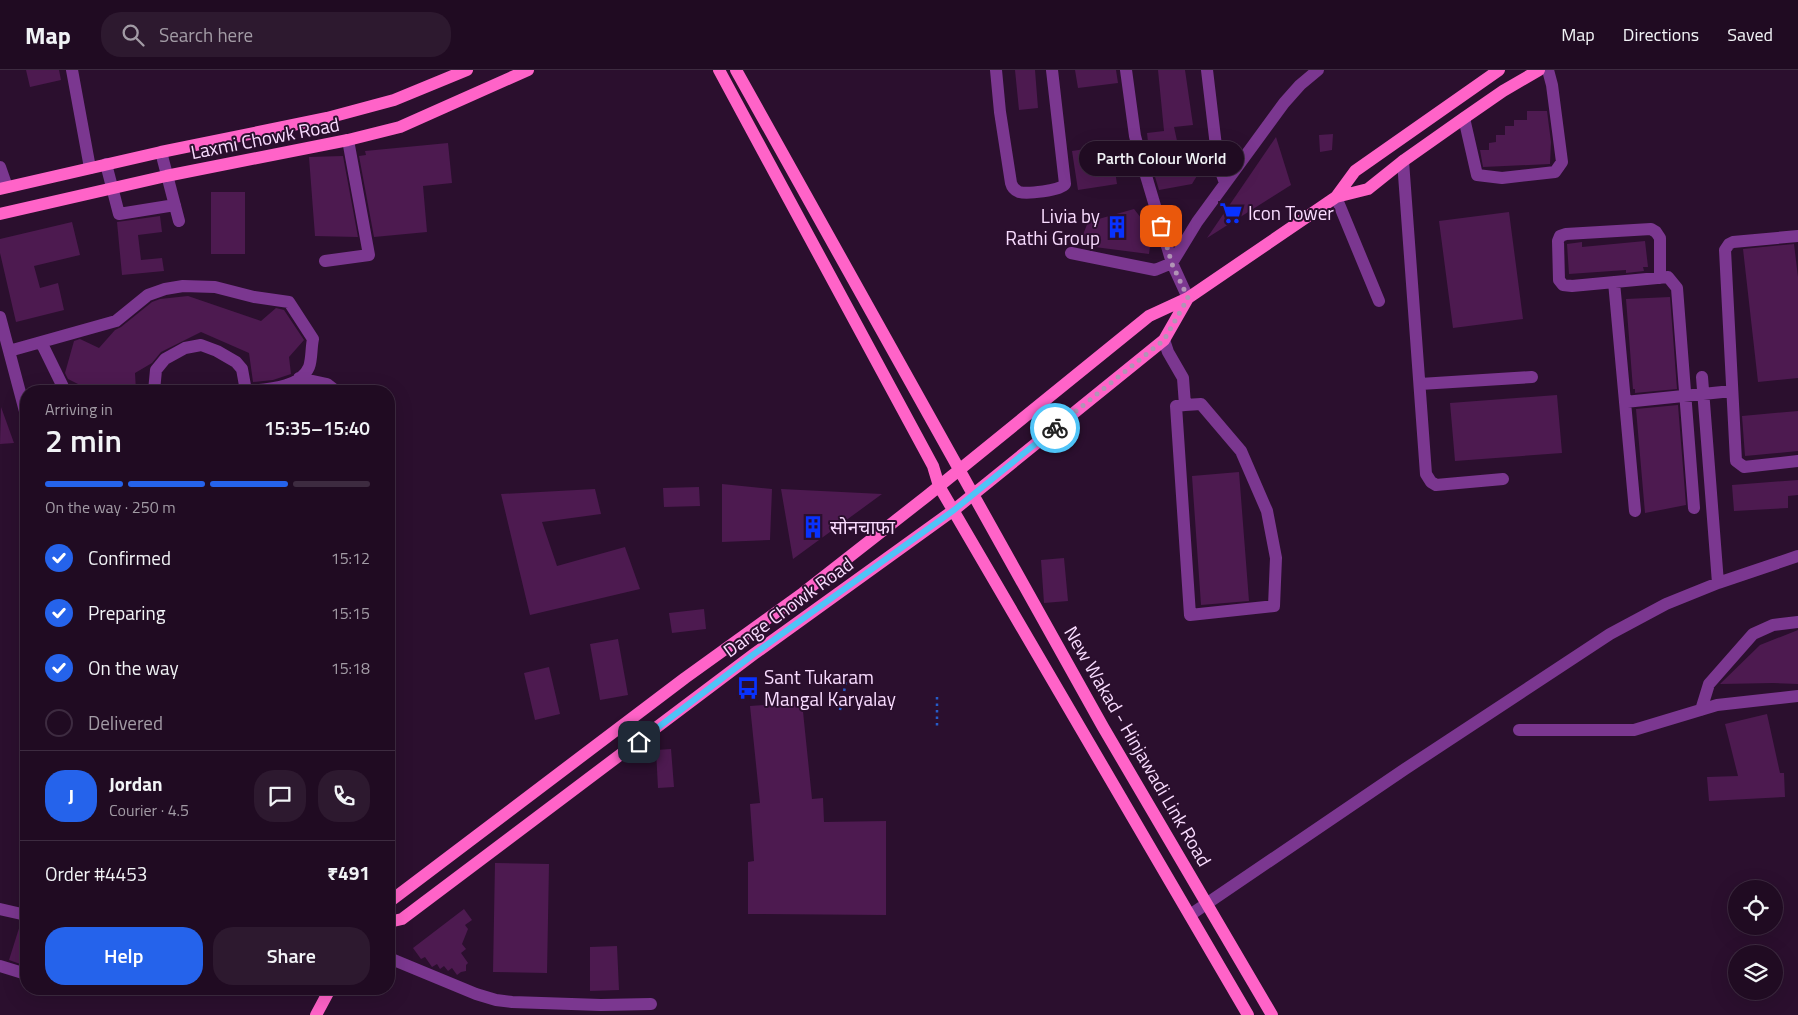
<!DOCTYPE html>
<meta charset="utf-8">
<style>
body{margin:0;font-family:"Titillium Web","Noto Sans Devanagari",sans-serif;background:#2d192f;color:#f1f3f6;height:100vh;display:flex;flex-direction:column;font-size:19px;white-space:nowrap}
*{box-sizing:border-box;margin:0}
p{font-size:16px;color:#a29ba5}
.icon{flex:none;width:28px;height:28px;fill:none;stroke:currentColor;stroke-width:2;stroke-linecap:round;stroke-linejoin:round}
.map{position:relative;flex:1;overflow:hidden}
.side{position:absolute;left:20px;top:315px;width:375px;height:610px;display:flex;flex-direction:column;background:#200b22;border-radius:20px;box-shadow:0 5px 20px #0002,0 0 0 1px #3d2b40}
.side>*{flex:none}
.controls{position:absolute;left:1728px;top:810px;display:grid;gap:10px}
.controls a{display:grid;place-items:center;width:55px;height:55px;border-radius:50%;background:#200b22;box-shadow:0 5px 20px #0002,0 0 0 1px #3d2b40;font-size:25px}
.pin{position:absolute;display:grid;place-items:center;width:42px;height:42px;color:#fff;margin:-21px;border-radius:10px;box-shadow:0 2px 8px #0006}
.courier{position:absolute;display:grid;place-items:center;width:50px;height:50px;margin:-25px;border:4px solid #4fc3f7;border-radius:50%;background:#fff;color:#222;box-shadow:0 1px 6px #0007}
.bubble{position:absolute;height:35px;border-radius:18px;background:#200b22;box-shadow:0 5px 20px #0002,0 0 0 1px #3d2b40;font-size:16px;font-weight:600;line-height:35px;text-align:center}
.headline em{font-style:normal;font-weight:600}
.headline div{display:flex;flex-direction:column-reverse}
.headline{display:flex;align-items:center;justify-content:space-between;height:85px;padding:0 25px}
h1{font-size:32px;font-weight:600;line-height:38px}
.bar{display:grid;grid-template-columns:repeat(4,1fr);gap:8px 5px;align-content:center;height:60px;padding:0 25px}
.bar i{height:6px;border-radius:4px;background:#3d2b40}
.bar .current{background:#2563eb}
.bar p{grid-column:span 4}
.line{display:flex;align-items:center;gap:12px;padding:0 25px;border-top:1px solid #3d2b40}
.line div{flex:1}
.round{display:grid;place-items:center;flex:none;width:52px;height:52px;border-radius:20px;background:#2d192f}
ol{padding:0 25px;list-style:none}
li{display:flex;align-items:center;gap:15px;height:55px}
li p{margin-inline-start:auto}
li .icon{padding:5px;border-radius:50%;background:#2563eb;color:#fff;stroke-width:4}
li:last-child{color:#a29ba5}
li i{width:28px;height:28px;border:2px solid #3d2b40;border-radius:50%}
.primary-button{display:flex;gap:10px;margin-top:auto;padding:10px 25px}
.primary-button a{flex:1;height:58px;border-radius:20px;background:#2563eb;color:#fff;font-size:20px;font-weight:600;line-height:58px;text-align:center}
.primary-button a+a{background:#2d192f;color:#f1f3f6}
header{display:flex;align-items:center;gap:30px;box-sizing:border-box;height:70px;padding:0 25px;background:#200b22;border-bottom:1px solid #3d2b40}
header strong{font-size:24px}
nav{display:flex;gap:28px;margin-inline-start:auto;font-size:18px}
.search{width:350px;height:45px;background:#2d192f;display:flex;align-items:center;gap:12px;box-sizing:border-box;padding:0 18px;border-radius:20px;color:#a29ba5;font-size:19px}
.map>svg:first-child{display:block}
.building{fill:#4d1a50}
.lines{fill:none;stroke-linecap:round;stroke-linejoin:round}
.path{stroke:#265cc9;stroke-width:2.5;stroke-dasharray:2.5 4;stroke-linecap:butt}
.minor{stroke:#7b3790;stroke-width:12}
.major{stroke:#ff63c8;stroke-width:12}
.done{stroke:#b194b6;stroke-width:5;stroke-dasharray:0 9}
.route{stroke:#4fc3f7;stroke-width:6}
.labels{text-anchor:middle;stroke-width:4;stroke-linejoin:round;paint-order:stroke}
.street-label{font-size:19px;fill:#f9dcff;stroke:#2b0f2e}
.poi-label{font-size:19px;fill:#f9dcff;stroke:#2b0f2e;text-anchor:start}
</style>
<header>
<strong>Map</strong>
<div class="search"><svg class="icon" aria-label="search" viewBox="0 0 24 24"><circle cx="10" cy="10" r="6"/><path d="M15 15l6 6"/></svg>Search here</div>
<nav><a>Map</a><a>Directions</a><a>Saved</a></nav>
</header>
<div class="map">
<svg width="1798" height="945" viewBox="0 0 1798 945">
<rect width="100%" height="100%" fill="#2b0f2e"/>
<path class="building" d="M26,0h33l2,10 -31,7z
M1015,0h20l3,38 -19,2z
M1075,0h41l2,13 -40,5z
M1158,0h27l8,55 -19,2 5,23 29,-3 1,9 -17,28 -33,6 -9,-30 -3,-27 17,-2z
M1527,41h20l4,31 -1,22 -67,3 -3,-17h9v-7l7,-1v-7h9v-9h9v-6h13z
M1333,64l-1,16 -12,2 -1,-17z
M1276,67l15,48 -84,53z
M448,73l4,40 -29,3 4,46 -53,5 -15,-81 7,-1 -1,-4z
M1111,75l6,39 -39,6 -6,-39z
M343,86l15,81 -43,-1 -6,-79z
M211,122h34v62h-34z
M1134,139l18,23 -3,22 -70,-9 9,-23z
M1509,142l14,107 -70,9 -14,-107z
M160,146l2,16 -24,3 3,25 21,-2 2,13 -42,4 -5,-53z
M72,152l8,33 -46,11 6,22 18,-5 6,27 -48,12 -16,-69v-14z
M1645,171l3,26h-5l1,4 -18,2v-3l-57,4 -2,-30 15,-2v5z
M1794,174l4,33v101l-40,4 -15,-133z
M188,226l73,25 15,-13 8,2 20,30 -15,17 2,17 -18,6 -20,2 -4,-29 -48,-21 -40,20 -9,11 -17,10 1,18h-50v-3l-18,-9 -3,-6 9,-32 6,-2 19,9 16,-18 6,-3 31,-25 8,-3z
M1670,227l7,92 -42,4v-4h-2l-7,-90z
M1557,325l5,58 -107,8 -5,-58z
M1678,335l8,100 -41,8 -9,-104z
M1,337l13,36 -14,1z
M1798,341v40l-53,5 -3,-40z
M1239,402l10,129 -48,4 -9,-129z
M1798,410v15l-10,1v12l-54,3 -2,-26z
M722,414l50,5 -2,51 -48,2z
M699,417l1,19 -36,1 -1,-19z
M595,419l6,25 -59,8 15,44 68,-19 15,42 -110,26 -29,-121z
M781,419l101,5 -89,65z
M1064,488l4,43 -24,2 -3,-43z
M704,539l2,20 -34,4 -3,-20z
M1798,560v54l-25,-1 -53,1 40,-39z
M618,569l10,56 -28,5 -10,-56z
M549,597l11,47 -25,6 -11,-47z
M802,632l10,97 11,-1 1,24 62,-1v94l-138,-1v-52l6,-1 -4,-57 10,-1 -10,-97z
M1767,644l13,59h4l1,24 -76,4 -2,-24 31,-1 -13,-52z
M671,679l3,38 -16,1 -2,-38z
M495,793l54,1 -2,109 -54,-1z
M464,839l8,11 -7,5 3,4 -6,15 4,5 -5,4 7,10 -2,2v6l-5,1 -4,3 -5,-7 -4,3 -4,-5 -4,3 -3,-5 -5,3 -7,-10 -4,2 -8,-11z
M21,852l5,1v43l-17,-6z
M617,876l2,44 -29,1v-44z"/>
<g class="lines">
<path class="path" d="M937,627v31
M840,640l6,-28"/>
<path class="minor" d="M72,0l18,98
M996,0l4,42 11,71c1,4 3,7 8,9 8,2 41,-1 46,-8l-13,-114
M1126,0l9,66 9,33 28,94 16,35
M1207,0l11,93 7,20
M1464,48l13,57 25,3 53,-6 7,-10 -10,-77 -4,-15
M161,82l18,69
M1403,91l23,313 5,8 5,3 67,-6
M106,94l13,50 56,-9
M0,97l7,20
M1336,127l43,104
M1798,166l-65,6 -4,2 -4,6 11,211 8,6 54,-6
M1071,183l84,17 17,-7 25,-41 87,-119 16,-18 18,-15
M325,191l44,-6 -21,-115
M1660,208v-40l-4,-6 -5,-3 -85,5 -6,2 -2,5 1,39 4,5 9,1 96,-9 9,11 17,220
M1614,212l21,229
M0,247l26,98
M1164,270l4,12 15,26 2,27 16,-1 40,47 26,60 9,47 -2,48 -84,9 -14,-209 9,-1
M41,272l24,49
M9,281l107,-30 32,-26 17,-6 18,-3 32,1 39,10 35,5 24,37c-2,9 -1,20 -4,28 -9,21 -40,22 -60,24
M1702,307l16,206
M299,308l28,6 9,7
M1420,314l112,-7
M154,321l2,-21 9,-11 20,-11 16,-3 16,6 19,11 6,7 4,22
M1625,332l107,-11
M1701,640l8,-26 44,-50 20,-9 25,-3
M1519,660h115l83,-25 81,-9
M0,839l26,6
M1190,845l215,-146 205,-135 56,-30 52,-21 80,-27
M389,888l87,36 20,6 16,2 89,3 50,-1
M0,896l26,8
M75,919h1"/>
<path class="major" d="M719,0l214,396 6,20 309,529
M736,0l367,657 169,288
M0,119l161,-37 166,-34 67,-18 73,-30
M1336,127l32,-8 35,-28 61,-43 39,-27 36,-21
M0,144l166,-38 182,-36 52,-13 128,-57
M389,832l296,-224 118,-85 124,-97 222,-180 39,-18 148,-101 19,-26 144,-101
M389,852l13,-3 352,-265 200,-144 210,-170 24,-42
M316,945l14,-26"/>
</g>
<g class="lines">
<path class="done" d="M1055,358l109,-88 24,-42 -16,-34 -11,-38"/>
<path class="route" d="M639,672l115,-88 200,-144 101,-82"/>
</g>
<defs>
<symbol id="supermarket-bare" viewBox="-9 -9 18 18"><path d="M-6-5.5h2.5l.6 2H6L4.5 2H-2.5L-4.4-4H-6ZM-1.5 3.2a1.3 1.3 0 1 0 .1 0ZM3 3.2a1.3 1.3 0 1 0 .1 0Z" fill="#0832ff" stroke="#2b0f2e" stroke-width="2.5" paint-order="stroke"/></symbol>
<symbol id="building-bare" viewBox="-9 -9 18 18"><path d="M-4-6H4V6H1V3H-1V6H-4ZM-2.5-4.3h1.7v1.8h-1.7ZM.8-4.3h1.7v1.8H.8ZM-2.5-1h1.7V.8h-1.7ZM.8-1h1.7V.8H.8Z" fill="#0832ff" stroke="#2b0f2e" stroke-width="2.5" paint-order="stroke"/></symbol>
<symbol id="bus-bare" viewBox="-9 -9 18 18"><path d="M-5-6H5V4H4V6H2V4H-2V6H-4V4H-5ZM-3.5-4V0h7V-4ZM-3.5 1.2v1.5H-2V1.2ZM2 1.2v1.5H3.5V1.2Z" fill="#0832ff" stroke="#2b0f2e" stroke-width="2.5" paint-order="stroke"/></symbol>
</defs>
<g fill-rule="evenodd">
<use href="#supermarket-bare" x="1215" y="127" width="32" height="32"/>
<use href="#building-bare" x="1101" y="141" width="32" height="32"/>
<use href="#building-bare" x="797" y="441" width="32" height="32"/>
<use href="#bus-bare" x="732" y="602" width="32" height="32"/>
</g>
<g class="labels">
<g class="street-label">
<text transform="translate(265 68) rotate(-11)" y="7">Laxmi Chowk Road</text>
<text transform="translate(788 537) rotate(-36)" y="7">Dange Chowk Road</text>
<text transform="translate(1138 676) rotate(60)" y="7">New Wakad - Hinjawadi Link Road</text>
</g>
<g class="poi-label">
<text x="1248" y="150">Icon Tower</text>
<text x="1100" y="153" text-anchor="end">Livia by<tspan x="1100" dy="22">Rathi Group</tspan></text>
<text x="830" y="464">सोनचाफा</text>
<text x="764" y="614">Sant Tukaram<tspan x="764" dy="22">Mangal Karyalay</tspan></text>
</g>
</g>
</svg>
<div class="controls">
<a><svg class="icon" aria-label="locate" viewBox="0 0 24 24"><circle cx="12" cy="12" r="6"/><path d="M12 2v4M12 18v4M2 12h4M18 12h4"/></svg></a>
<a><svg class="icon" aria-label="layers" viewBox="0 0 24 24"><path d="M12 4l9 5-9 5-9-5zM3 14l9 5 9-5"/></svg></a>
</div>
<div class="pin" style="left:1161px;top:156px;background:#ea580c"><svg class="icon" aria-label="bag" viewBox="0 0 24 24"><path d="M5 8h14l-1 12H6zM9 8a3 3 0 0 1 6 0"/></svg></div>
<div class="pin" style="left:639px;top:672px;background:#1f2937"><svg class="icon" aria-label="home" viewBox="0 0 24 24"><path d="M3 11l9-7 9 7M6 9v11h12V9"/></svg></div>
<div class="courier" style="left:1055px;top:358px"><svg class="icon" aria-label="bike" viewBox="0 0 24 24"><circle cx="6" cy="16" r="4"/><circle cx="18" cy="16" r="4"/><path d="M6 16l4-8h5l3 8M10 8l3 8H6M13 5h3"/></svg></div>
<div class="bubble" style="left:1079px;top:71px;width:165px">Parth Colour World</div>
<section class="side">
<div class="headline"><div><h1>2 min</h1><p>Arriving in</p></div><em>15:35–15:40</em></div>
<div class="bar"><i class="current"></i><i class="current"></i><i class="current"></i><i></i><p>On the way · 250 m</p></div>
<ol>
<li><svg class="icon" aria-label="check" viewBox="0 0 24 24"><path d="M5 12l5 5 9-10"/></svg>Confirmed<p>15:12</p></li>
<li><svg class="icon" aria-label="check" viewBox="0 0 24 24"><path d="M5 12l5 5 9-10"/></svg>Preparing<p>15:15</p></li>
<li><svg class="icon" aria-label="check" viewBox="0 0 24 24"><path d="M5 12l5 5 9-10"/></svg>On the way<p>15:18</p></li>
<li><i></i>Delivered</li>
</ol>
<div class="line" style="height:90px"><b class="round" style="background:#2563eb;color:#fff">J</b><div><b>Jordan</b><p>Courier · 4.5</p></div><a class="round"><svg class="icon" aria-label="chat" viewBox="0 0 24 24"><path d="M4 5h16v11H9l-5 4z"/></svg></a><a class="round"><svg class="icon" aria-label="phone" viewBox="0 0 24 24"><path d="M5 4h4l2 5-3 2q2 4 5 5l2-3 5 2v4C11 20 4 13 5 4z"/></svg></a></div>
<div class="line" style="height:65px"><div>Order #4453</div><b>₹491</b></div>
<div class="primary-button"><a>Help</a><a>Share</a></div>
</section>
</div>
